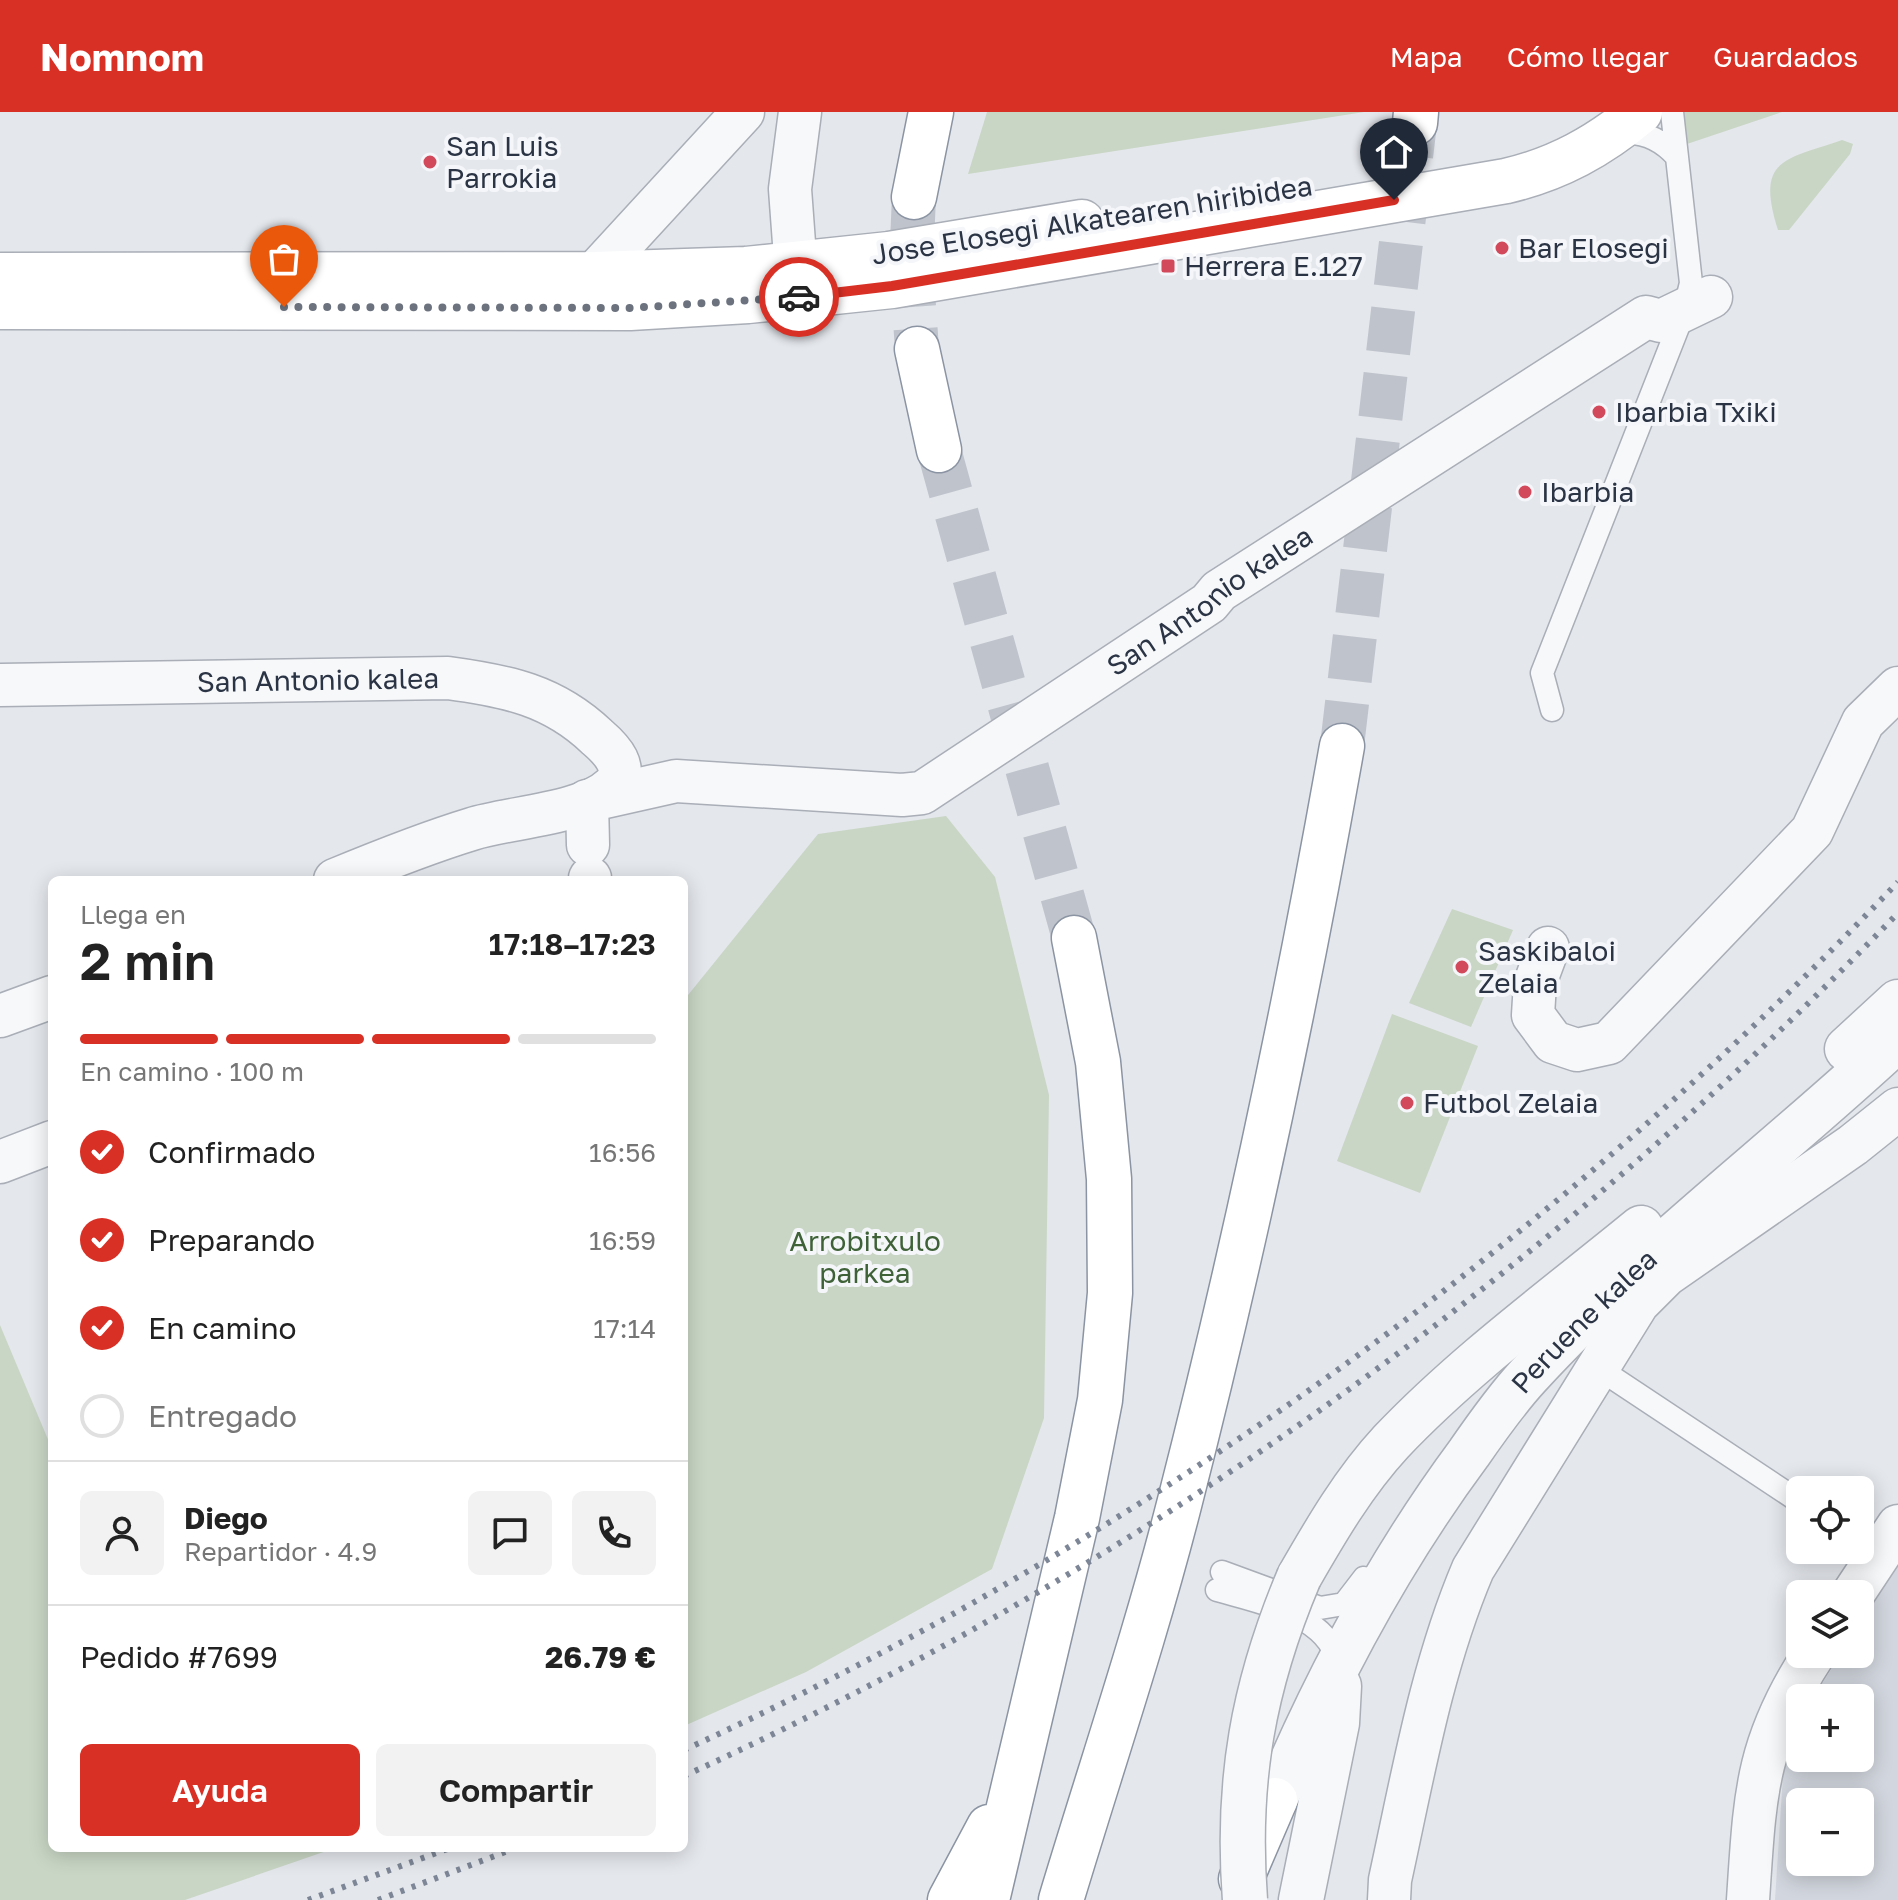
<!DOCTYPE html>
<html lang="es">
<meta charset="utf-8">
<style>
body{margin:0;font-family:"Golos Text",sans-serif;background:#f2f2f2;color:#222;height:100vh;display:flex;flex-direction:column;font-size:30px;white-space:nowrap}
*{box-sizing:border-box;margin:0}
p{font-size:26px;color:#767676}
.icon{flex:none;width:44px;height:44px;fill:none;stroke:currentColor;stroke-width:2;stroke-linecap:round;stroke-linejoin:round}
.map{position:relative;flex:1;overflow:hidden}
.panel{position:absolute;left:48px;top:764px;width:640px;height:976px;display:flex;flex-direction:column;background:#fff;border-radius:12px;box-shadow:0 4px 20px #0003}
.panel>*{flex:none}
.tools{position:absolute;left:1786px;top:1364px;display:grid;gap:16px}
.tools a{display:grid;place-items:center;width:88px;height:88px;border-radius:12px;background:#fff;box-shadow:0 4px 20px #0003;font-size:40px}
.pin{position:absolute;display:grid;place-items:center;width:68px;height:68px;color:#fff;margin:-82px -34px;border-radius:50% 50% 50% 0;rotate:-45deg;box-shadow:0 0 8px #0007}
.pin .icon{rotate:45deg}
.courier{position:absolute;display:grid;place-items:center;width:80px;height:80px;margin:-40px;border:6px solid #d93025;border-radius:50%;background:#fff;color:#222;box-shadow:0 2px 10px #0007}
.headline em{font-style:normal;font-weight:600}
.headline div{display:flex;flex-direction:column-reverse}
.headline{display:flex;align-items:center;justify-content:space-between;height:136px;padding:0 32px}
h1{font-size:52px;font-weight:600;line-height:60px}
.bar{display:grid;grid-template-columns:repeat(4,1fr);gap:12px 8px;align-content:center;height:96px;padding:0 32px}
.bar i{height:10px;border-radius:6px;background:#e0e0e0}
.bar .active{background:#d93025}
.bar p{grid-column:span 4}
.line{display:flex;align-items:center;gap:20px;padding:0 32px;border-top:2px solid #e0e0e0}
.line div{flex:1}
.round{display:grid;place-items:center;flex:none;width:84px;height:84px;border-radius:12px;background:#f2f2f2}
ol{padding:0 32px;list-style:none}
li{display:flex;align-items:center;gap:24px;height:88px}
li p{margin-inline-start:auto}
li .icon{padding:8px;border-radius:50%;background:#d93025;color:#fff;stroke-width:4}
li:last-child{color:#767676}
li i{width:44px;height:44px;border:4px solid #e0e0e0;border-radius:50%}
.button{display:flex;gap:16px;margin-top:auto;padding:16px 32px}
.button a{flex:1;height:92px;border-radius:12px;background:#d93025;color:#fff;font-size:32px;font-weight:600;line-height:92px;text-align:center}
.button a+a{background:#f2f2f2;color:#222}
header{display:flex;align-items:center;gap:48px;box-sizing:border-box;height:112px;padding:0 40px;background:#d93025;color:#fff}
header strong{font-size:38px}
nav{display:flex;gap:44px;margin-inline-start:auto;font-size:28px}
.map>svg:first-child{display:block}
.built{fill:#d2d6de;fill-rule:evenodd}
.green{fill:#c9d6c5}
.lines{fill:none;stroke-linecap:round;stroke-linejoin:round}
.motorway-tunnel{stroke:#bfc3cb;stroke-width:44;stroke-dasharray:44 22;stroke-linecap:butt}
.service-casing{stroke:#a9aeb7;stroke-width:25}
.minor-casing{stroke:#a9aeb7;stroke-width:45}
.tertiary-casing{stroke:#a9aeb7;stroke-width:47}
.secondary-casing{stroke:#a9aeb7;stroke-width:47}
.motorway-casing{stroke:#8b94a3;stroke-width:47}
.service{stroke:#f7f8fa;stroke-width:22}
.minor{stroke:#f7f8fa;stroke-width:42}
.tertiary{stroke:#f7f8fa;stroke-width:44}
.secondary{stroke:#fff;stroke-width:44}
.motorway{stroke:#fff;stroke-width:44}
.rail{stroke:#7d8696;stroke-width:6;stroke-dasharray:4 8;stroke-linecap:butt}
.tertiary-bridge-casing{stroke:#a9aeb7;stroke-width:47;stroke-linecap:butt}
.tertiary-bridge{stroke:#f7f8fa;stroke-width:44}
.done{stroke:#6c737f;stroke-width:8;stroke-dasharray:0 14.4}
.route{stroke:#d93025;stroke-width:10}
.poi-dot{fill:#d1495b;stroke:#f4f6f9;stroke-width:3}
.labels{text-anchor:middle;stroke-width:8;stroke-linejoin:round;paint-order:stroke}
.poi-label{font-size:28px;fill:#2b3445;stroke:#f4f6f9;text-anchor:start}
.street-label{font-size:28px;fill:#2b3445;stroke:#f4f6f9}
.park-label{font-size:28px;fill:#3f6138;stroke:#f4f6f9}
</style>
<header>
<strong>Nomnom</strong>
<nav><a>Mapa</a><a>Cómo llegar</a><a>Guardados</a></nav>
</header>
<div class="map">
<svg width="1898" height="1788" viewBox="0 0 1898 1788">
<rect width="100%" height="100%" fill="#e4e7ec"/>
<path class="built" d="M1898,1449v339h-123l10,-156 15,-24v38h60v-60h-47l28,-44h19v-31zM1800,1690h60v60h-60z"/>
<path class="green" d="M987,0h377l-396,62z
M1684,0h98l-95,32z
M1842,28l11,4 -3,10 -61,76h-11c-23,-72 7,-70 64,-90z
M946,704l49,61 54,218 -5,323 -52,151 -186,103 -122,54v-726l134,-166z
M1452,797l61,21 -42,97 -62,-24z
M1392,902l86,32 -58,147 -83,-32z
M0,1213l52,124v399h283l-150,52h-185z"/>
<g class="lines">
<path class="motorway-tunnel" d="M914,85l-3,67 6,85
M939,338l135,488
M1342,634l73,-623"/>
<defs>
<path id="service" d="M1618,22c24,-4 43,5 59,23
M1552,598l-10,-37 142,-361 7,-29 -19,-171
M1598,1256l202,134
M1222,1460l98,36 24,-4 20,-26
M1217,1478c42,12 110,24 121,72"/>
<g id="minor">
<path d="M594,162l149,-162"/>
<path d="M798,185l-8,-108 10,-77"/>
<path id="s1" d="M0,573l448,-7c59,8 105,17 149,59 14,12 34,32 15,50 -28,27 -102,30 -140,42 -46,14 -91,32 -137,51"/>
<path id="s2" d="M588,733l-1,-44 89,-20 226,14 20,-2 287,-190 10,-12 427,-274 15,4 50,-24"/>
<path d="M590,768v-2"/>
<path d="M1548,836l-13,35 -2,32 20,27 24,8 32,-7 203,-212 51,-109 35,-34"/>
<path d="M0,904l52,-19"/>
<path d="M0,1050l52,-20"/>
<path d="M1853,1482l45,-68"/>
<path d="M1389,1788l1,-20c23,-105 41,-212 83,-311l165,-266 28,-28 187,-130 45,-36"/>
<path d="M1748,1788c7,-104 7,-156 66,-246"/>
</g>
<g id="tertiary">
<path d="M1847,937l51,-47"/>
<path d="M1299,1465c27,-47 55,-95 92,-135 75,-79 166,-145 250,-214"/>
<path id="s3" d="M1275,1688c52,-123 114,-239 194,-347 18,-26 37,-53 59,-77 113,-123 248,-223 370,-337"/>
<path d="M1301,1788l36,-177 2,-37"/>
</g>
<path id="secondary" d="M0,163l594,-1 152,-5 143,-15 193,-32
M0,195l630,1 118,-7 144,-15 614,-105c52,-12 93,-35 134,-69"/>
<path id="motorway" d="M1415,11l1,-11
M914,85l17,-85
M917,237l22,101
M1241,1767l34,-79
M950,1788l39,-73
M987,1788l90,-382 23,-118 10,-107 -1,-114 -11,-117 -24,-124
M1061,1788c40,-133 85,-265 119,-399 64,-250 117,-501 162,-755"/>
</defs>
<use href="#service" class="service-casing"/>
<use href="#minor" class="minor-casing"/>
<use href="#tertiary" class="tertiary-casing"/>
<use href="#secondary" class="secondary-casing"/>
<use href="#motorway" class="motorway-casing"/>
<use href="#service" class="service"/>
<use href="#minor" class="minor"/>
<use href="#tertiary" class="tertiary"/>
<use href="#secondary" class="secondary"/>
<use href="#motorway" class="motorway"/>
<path class="rail" d="M684,1638c455,-208 869,-506 1214,-868
M684,1664c455,-207 867,-503 1214,-863
M308,1788l142,-52
M378,1788l138,-52"/>
<defs>
<path id="tertiary-bridge" d="M1245,1788c-9,-118 8,-214 54,-323"/>
</defs>
<use href="#tertiary-bridge" class="tertiary-bridge-casing"/>
<use href="#tertiary-bridge" class="tertiary-bridge"/>
</g>
<g class="lines">
<path class="done" d="M284,195l346,1 169,-11"/>
<path class="route" d="M799,185l93,-11 502,-86"/>
</g>
<g class="poi-dot">
<circle cx="430" cy="50" r="8"/>
<circle cx="1502" cy="136" r="8"/>
<rect x="1160" y="146" width="16" height="16" rx="4"/>
<circle cx="1599" cy="300" r="8"/>
<circle cx="1525" cy="380" r="8"/>
<circle cx="1462" cy="855" r="8"/>
<circle cx="1407" cy="991" r="8"/>
</g>
<g class="labels">
<g class="poi-label">
<text x="446" y="44">San Luis<tspan x="446" dy="32">Parrokia</tspan></text>
<text x="1518" y="146">Bar Elosegi</text>
<text x="1184" y="164">Herrera E.127</text>
<text x="1615" y="310">Ibarbia Txiki</text>
<text x="1541" y="390">Ibarbia</text>
<text x="1478" y="849">Saskibaloi<tspan x="1478" dy="32">Zelaia</tspan></text>
<text x="1423" y="1001">Futbol Zelaia</text>
</g>
<g class="street-label">
<text transform="translate(1092 108) rotate(-9)" y="10">Jose Elosegi Alkatearen hiribidea</text>
<text dy="10" stroke="none"><textPath href="#s2" startOffset="728">San Antonio kalea</textPath></text>
<text dy="10" stroke="none"><textPath href="#s1" startOffset="318">San Antonio kalea</textPath></text>
<text dy="10" stroke="none"><textPath href="#s3" startOffset="574">Peruene kalea</textPath></text>
</g>
<g class="park-label">
<text x="865" y="1139">Arrobitxulo<tspan x="865" dy="32">parkea</tspan></text>
</g>
</g>
</svg>
<div class="tools">
<a><svg class="icon" aria-label="locate" viewBox="0 0 24 24"><circle cx="12" cy="12" r="6"/><path d="M12 2v4M12 18v4M2 12h4M18 12h4"/></svg></a>
<a><svg class="icon" aria-label="layers" viewBox="0 0 24 24"><path d="M12 4l9 5-9 5-9-5zM3 14l9 5 9-5"/></svg></a>
<a>+</a>
<a>−</a>
</div>
<div class="pin" style="left:284px;top:195px;background:#ea580c"><svg class="icon" aria-label="bag" viewBox="0 0 24 24"><path d="M5 8h14l-1 12H6zM9 8a3 3 0 0 1 6 0"/></svg></div>
<div class="pin" style="left:1394px;top:88px;background:#1f2937"><svg class="icon" aria-label="home" viewBox="0 0 24 24"><path d="M3 11l9-7 9 7M6 9v11h12V9"/></svg></div>
<div class="courier" style="left:799px;top:185px"><svg class="icon" aria-label="car" viewBox="0 0 24 24"><path d="M5 17H2v-5l4-1 3-4h7l3 4 3 1v5h-3M9 17h6M6 11h13"/><circle cx="7" cy="17" r="2"/><circle cx="17" cy="17" r="2"/></svg></div>
<section class="panel">
<div class="headline"><div><h1>2 min</h1><p>Llega en</p></div><em>17:18–17:23</em></div>
<div class="bar"><i class="active"></i><i class="active"></i><i class="active"></i><i></i><p>En camino · 100 m</p></div>
<ol>
<li><svg class="icon" aria-label="check" viewBox="0 0 24 24"><path d="M5 12l5 5 9-10"/></svg>Confirmado<p>16:56</p></li>
<li><svg class="icon" aria-label="check" viewBox="0 0 24 24"><path d="M5 12l5 5 9-10"/></svg>Preparando<p>16:59</p></li>
<li><svg class="icon" aria-label="check" viewBox="0 0 24 24"><path d="M5 12l5 5 9-10"/></svg>En camino<p>17:14</p></li>
<li><i></i>Entregado</li>
</ol>
<div class="line" style="height:144px"><a class="round"><svg class="icon" aria-label="person" viewBox="0 0 24 24"><circle cx="12" cy="8" r="4"/><path d="M4 21q1-7 8-7t8 7"/></svg></a><div><b>Diego</b><p>Repartidor · 4.9</p></div><a class="round"><svg class="icon" aria-label="chat" viewBox="0 0 24 24"><path d="M4 5h16v11H9l-5 4z"/></svg></a><a class="round"><svg class="icon" aria-label="phone" viewBox="0 0 24 24"><path d="M5 4h4l2 5-3 2q2 4 5 5l2-3 5 2v4C11 20 4 13 5 4z"/></svg></a></div>
<div class="line" style="height:104px"><div>Pedido #7699</div><b>26.79 €</b></div>
<div class="button"><a>Ayuda</a><a>Compartir</a></div>
</section>
</div>
